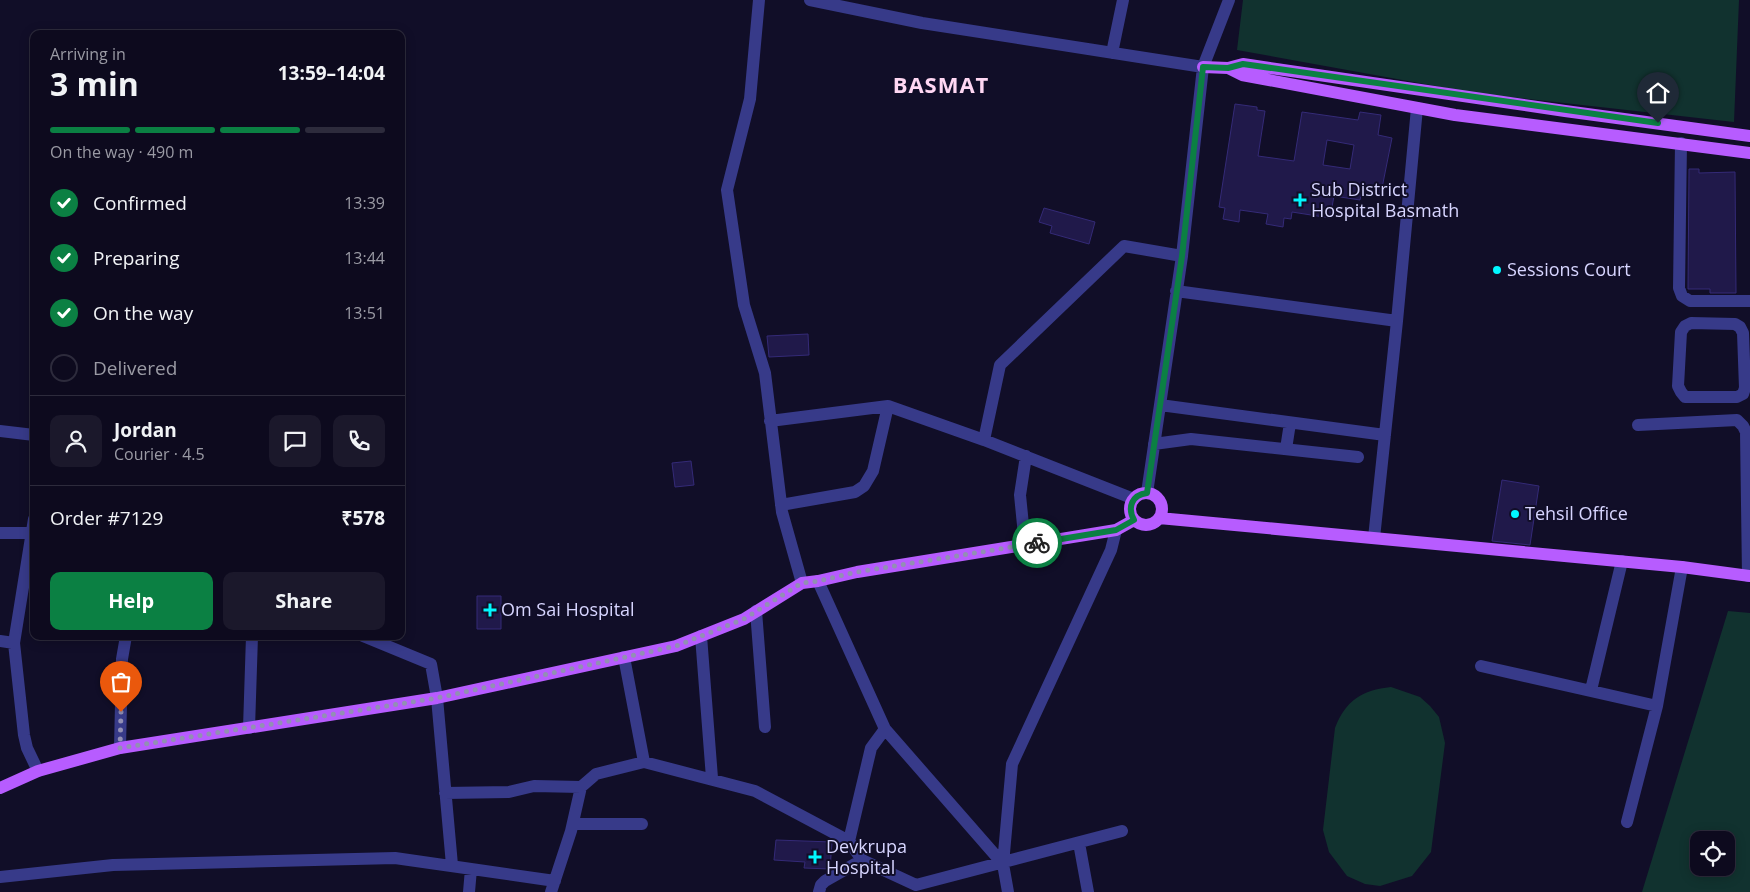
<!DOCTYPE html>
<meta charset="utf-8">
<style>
body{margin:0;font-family:"Open Sans",sans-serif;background:#1b182b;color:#f1f3f6;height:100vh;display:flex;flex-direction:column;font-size:19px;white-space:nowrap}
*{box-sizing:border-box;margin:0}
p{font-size:16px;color:#9a9aa4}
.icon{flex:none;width:28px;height:28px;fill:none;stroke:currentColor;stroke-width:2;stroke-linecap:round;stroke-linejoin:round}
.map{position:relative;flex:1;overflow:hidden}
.drawer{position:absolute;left:30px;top:30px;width:375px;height:610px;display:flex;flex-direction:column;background:#0d0a1e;border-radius:10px;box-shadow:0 2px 12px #0003,0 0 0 1px #2d2b3c}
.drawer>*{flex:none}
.buttons{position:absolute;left:1690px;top:831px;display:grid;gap:10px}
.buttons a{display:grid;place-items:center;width:45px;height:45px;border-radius:10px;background:#0d0a1e;box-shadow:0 2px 12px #0003,0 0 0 1px #2d2b3c;font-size:25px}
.pin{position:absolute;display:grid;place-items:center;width:42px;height:42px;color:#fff;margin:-51px -21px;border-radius:50% 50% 50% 0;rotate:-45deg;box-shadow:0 0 5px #0007}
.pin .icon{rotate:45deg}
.courier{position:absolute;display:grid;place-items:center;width:50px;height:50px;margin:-25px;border:4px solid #0b8043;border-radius:50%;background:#fff;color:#222;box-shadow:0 1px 6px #0007}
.summary em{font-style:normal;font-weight:700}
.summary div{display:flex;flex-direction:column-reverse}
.summary{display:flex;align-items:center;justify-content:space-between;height:85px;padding:0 20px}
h1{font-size:32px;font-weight:700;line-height:38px}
.bar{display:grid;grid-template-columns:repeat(4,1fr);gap:8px 5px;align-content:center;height:60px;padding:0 20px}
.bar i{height:6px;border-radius:4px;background:#2d2b3c}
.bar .current{background:#0b8043}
.bar p{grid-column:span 4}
.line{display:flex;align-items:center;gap:12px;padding:0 20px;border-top:1px solid #2d2b3c}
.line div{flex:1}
.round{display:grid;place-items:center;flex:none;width:52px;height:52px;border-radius:10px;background:#1b182b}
ol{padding:0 20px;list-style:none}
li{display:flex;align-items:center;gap:15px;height:55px}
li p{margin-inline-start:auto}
li .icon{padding:5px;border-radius:50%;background:#0b8043;color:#fff;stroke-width:4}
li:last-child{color:#9a9aa4}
li i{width:28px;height:28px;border:2px solid #2d2b3c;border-radius:50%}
.action{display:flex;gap:10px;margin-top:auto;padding:10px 20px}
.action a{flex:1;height:58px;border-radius:10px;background:#0b8043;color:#fff;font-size:20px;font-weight:700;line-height:58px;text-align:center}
.action a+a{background:#1b182b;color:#f1f3f6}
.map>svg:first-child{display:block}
.green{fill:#11322f;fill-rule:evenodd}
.building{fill:#20194a;stroke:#342a77;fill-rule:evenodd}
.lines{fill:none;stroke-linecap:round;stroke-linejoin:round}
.minor{stroke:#373a89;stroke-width:12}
.major{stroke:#b75cff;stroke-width:12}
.done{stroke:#928fb4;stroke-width:5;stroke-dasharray:0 9}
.route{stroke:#0b8043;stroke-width:6}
.poi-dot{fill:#01f7ff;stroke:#110e28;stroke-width:2}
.labels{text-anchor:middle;stroke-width:4;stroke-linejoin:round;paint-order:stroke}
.poi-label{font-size:18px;fill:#d7d5ff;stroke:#110e28;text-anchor:start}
.district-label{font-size:22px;font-weight:bold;letter-spacing:1px;fill:#ffd7f3;stroke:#110e28}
</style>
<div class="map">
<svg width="1750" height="892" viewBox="0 0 1750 892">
<rect width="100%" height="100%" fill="#110e28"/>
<path class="green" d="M1243,0h496l-5,122 -260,-29 -237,-43z
M1728,611l22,2v279h-108zM1699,840h27v28h-27z
M1391,687l29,10 10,9 9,11 6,26 -14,109 -19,24 -32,10 -15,-2 -18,-8 -18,-24 -6,-22 12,-102c11,-28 27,-38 56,-41z"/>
<path class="building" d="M1235,104l22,3v3l8,1 -7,45 36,5 8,-49 56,8 2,-8 21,3 -3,20 14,3 -11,55 -19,-3 -2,10 -26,-4 -4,22 -38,-6 -1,7 -7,-1 -1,9 -17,-3 2,-10 -28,-4 -1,12 -16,-3 2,-11 -6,-1zM1327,140l27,5 -4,24 -27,-4z
M1689,169h10v4l36,-1 1,121h-26v-4h-22z
M1044,208l51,14 -6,22 -39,-11 2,-7 -13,-4z
M808,334l1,21 -40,2 -2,-21z
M691,461l3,24 -19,2 -3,-24z
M1502,480l37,6 -9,59 -38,-4z
M477,596h24v33h-24z
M776,840l56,2 -2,27 -26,-1 1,-6 -31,-2z"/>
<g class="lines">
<path class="minor" d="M759,0l-9,99 -23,91 17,115 21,68 17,139 20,71
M810,0l112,23 281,44
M1112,53l11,-53
M1681,143l-2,145 3,8 8,5h60
M1176,291l221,30 20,-213
M1691,323l44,1 5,3 3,6 2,55 -2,6 -6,3h-52l-4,-5 -3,-6 3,-54 4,-6z
M1160,405l225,30
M770,421l118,-15 96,34 16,-75 124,-119 58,10
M1638,425l99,-5 6,6 3,6 2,144
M0,431l34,4
M984,440l150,59
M1154,444l37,-5 167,18
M1286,449l4,-26
M1147,493l35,-237 21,-189 26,-67
M781,505l74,-13 9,-6 9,-15 15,-65
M34,519l-20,124 10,92 3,13 11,23
M0,533h34
M1374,538l23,-217
M1025,545l-5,-50 6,-39
M818,581l67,148 118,135
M756,611l9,116
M363,636l68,28 6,34 15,167
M701,636l11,142
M0,641l14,2
M624,657l20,105
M1481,666l176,40
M1591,690l31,-129
M249,728l3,-92
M120,748l2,-89 4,-23
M445,793l64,-1 25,-6 47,1
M1627,822l30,-116 25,-139
M573,824h69
M849,841l22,-93 14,-19
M1079,843l9,49
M0,877l113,-12 282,-7 160,23
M469,892l2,-23
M551,892l20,-61 10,-44 15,-13 48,-12 111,29 94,50 13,19 54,25 206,-54
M819,892l2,-7 4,-4 37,-21
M1008,892l-5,-28 9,-100 99,-214 5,-20"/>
<path class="major" d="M1203,67l25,1 15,-4 322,47 185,25
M1228,68l14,7 213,40 295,38
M1130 509a16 16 0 1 1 32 0a16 16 0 1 1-32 0Z
M1159,518l523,49 68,9
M0,788l38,-17 82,-23 317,-50 239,-52 68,-27 58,-36 16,-2 39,-9 259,-42 18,-10"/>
</g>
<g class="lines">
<path class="done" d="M121,712l-1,36 317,-50 239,-52 68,-27 58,-36 16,-2 39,-9 180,-29"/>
<path class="route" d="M1037,543l79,-13 18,-10c-7,-13 -2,-25 13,-27l35,-237 21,-189 25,1 15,-4 415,59"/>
</g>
<g class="poi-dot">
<path d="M1297.5 192.5h5v5h5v5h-5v5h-5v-5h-5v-5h5z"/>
<circle cx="1497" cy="270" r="5"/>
<circle cx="1515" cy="514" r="5"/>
<path d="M487.5 602.5h5v5h5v5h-5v5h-5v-5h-5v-5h5z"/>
<path d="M812.5 849.5h5v5h5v5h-5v5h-5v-5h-5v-5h5z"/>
</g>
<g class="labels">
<g class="poi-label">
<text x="1311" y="196">Sub District<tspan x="1311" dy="21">Hospital Basmath</tspan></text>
<text x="1507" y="276">Sessions Court</text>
<text x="1525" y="520">Tehsil Office</text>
<text x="501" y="616">Om Sai Hospital</text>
<text x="826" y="853">Devkrupa<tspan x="826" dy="21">Hospital</tspan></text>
</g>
<g class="district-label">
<text x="941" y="93">BASMAT</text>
</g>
</g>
</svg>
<div class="buttons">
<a><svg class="icon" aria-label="locate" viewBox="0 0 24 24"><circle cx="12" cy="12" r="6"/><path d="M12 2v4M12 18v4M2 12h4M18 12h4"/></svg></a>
</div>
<div class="pin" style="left:121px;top:712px;background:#ea580c"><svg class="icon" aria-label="bag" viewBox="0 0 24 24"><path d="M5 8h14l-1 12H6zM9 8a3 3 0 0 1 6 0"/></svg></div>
<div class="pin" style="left:1658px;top:123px;background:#1f2937"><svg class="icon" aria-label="home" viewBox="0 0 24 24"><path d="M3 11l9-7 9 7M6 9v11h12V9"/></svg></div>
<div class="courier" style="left:1037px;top:543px"><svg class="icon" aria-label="bike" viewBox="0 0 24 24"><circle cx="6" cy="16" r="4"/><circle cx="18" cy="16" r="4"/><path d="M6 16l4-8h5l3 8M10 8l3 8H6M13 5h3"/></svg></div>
<section class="drawer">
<div class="summary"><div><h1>3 min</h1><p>Arriving in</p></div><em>13:59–14:04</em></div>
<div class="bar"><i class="current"></i><i class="current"></i><i class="current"></i><i></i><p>On the way · 490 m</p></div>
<ol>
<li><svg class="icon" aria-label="check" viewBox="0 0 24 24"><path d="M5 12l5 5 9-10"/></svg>Confirmed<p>13:39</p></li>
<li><svg class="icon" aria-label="check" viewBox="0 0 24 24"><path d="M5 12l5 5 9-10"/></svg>Preparing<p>13:44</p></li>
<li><svg class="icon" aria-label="check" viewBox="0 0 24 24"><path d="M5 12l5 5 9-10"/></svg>On the way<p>13:51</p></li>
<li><i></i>Delivered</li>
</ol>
<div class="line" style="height:90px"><a class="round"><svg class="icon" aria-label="person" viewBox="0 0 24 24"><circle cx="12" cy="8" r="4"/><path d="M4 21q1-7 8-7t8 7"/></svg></a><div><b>Jordan</b><p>Courier · 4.5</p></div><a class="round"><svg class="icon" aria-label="chat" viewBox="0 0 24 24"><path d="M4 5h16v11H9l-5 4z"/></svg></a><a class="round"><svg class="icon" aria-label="phone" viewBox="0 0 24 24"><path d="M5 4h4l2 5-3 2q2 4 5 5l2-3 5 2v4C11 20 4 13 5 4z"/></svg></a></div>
<div class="line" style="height:65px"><div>Order #7129</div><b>₹578</b></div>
<div class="action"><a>Help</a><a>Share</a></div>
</section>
</div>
